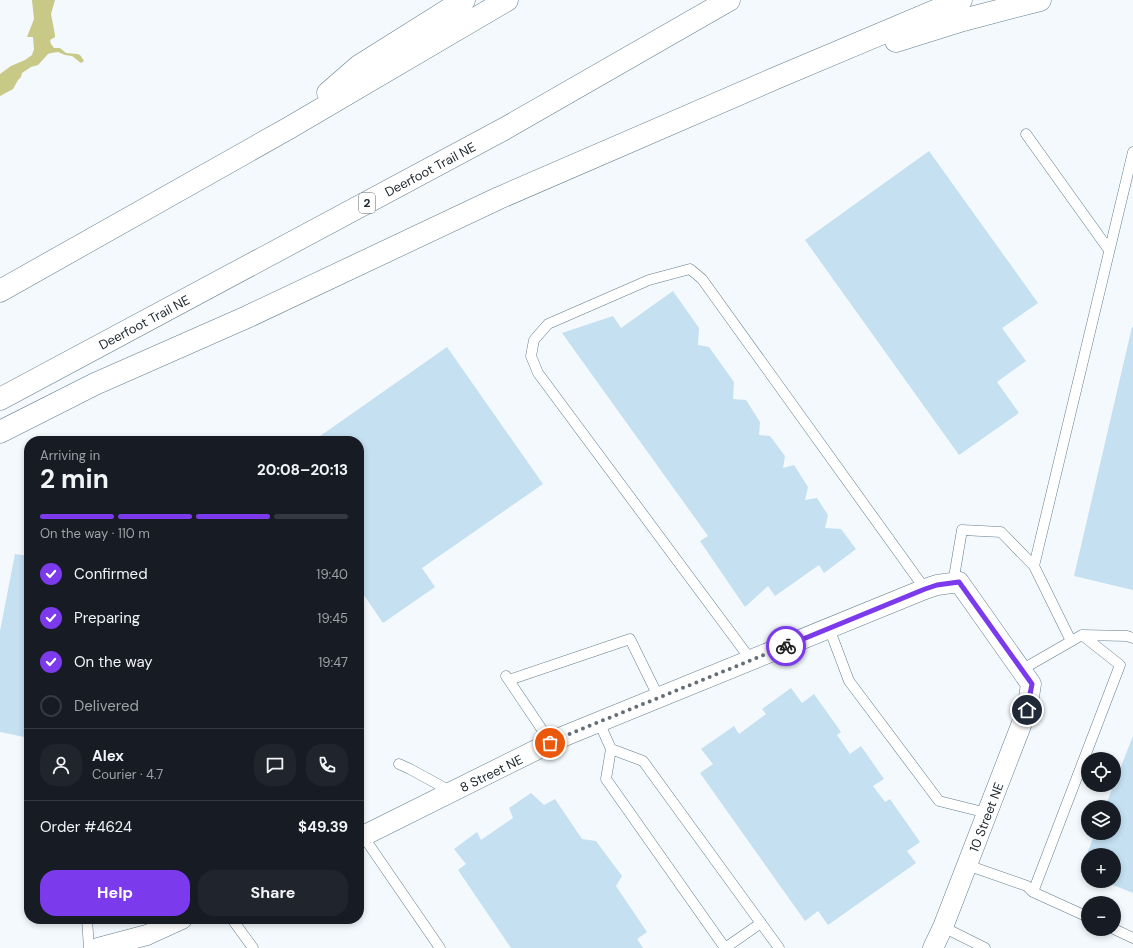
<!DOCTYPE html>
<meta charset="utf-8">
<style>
body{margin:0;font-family:"DM Sans",sans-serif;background:#20242c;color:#f1f3f6;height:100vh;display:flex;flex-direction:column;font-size:15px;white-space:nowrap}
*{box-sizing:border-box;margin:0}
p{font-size:13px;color:#9ea1a6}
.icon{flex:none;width:22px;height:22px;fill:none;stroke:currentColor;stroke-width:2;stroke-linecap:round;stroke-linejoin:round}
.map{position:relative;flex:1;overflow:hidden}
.sheet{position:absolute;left:24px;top:436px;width:340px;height:488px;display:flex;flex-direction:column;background:#171b24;border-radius:16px;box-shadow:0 2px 6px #0003}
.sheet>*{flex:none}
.tools{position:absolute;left:1081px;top:752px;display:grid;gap:8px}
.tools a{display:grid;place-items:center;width:40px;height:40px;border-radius:50%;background:#171b24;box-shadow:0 2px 6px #0003;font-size:20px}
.pin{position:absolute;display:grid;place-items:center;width:34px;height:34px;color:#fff;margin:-17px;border:2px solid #fff;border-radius:50%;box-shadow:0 1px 4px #0007}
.courier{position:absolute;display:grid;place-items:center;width:40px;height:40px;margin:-20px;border:3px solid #7c3aed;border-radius:50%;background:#fff;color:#222;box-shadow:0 1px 5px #0007}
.overview em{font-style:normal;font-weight:700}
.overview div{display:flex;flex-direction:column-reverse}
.overview{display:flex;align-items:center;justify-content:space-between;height:68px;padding:0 16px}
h1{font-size:26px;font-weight:700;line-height:30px}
.bar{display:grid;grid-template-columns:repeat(4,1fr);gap:6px 4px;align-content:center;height:48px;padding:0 16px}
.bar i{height:5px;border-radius:3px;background:#363941}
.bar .current{background:#7c3aed}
.bar p{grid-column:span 4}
.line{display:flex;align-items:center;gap:10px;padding:0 16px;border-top:1px solid #363941}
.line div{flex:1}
.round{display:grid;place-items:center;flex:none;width:42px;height:42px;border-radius:16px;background:#20242c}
ol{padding:0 16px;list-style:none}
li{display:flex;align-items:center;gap:12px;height:44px}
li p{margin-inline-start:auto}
li .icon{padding:4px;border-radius:50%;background:#7c3aed;color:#fff;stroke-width:4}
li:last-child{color:#9ea1a6}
li i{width:22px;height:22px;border:2px solid #363941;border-radius:50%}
.primary-button{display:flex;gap:8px;margin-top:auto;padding:8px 16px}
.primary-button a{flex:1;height:46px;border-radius:16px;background:#7c3aed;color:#fff;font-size:16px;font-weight:700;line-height:46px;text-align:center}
.primary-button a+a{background:#20242c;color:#f1f3f6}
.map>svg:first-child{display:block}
.water{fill:#c8c887}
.building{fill:#c4e0f1}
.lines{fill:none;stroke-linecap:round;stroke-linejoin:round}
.lane-casing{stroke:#647d8d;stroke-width:11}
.street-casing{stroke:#647d8d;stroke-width:21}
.highway-casing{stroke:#647d8d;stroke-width:23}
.lane{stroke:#fff;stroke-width:10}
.street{stroke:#fff;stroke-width:20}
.highway{stroke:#fff;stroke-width:22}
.done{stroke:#666f74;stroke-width:4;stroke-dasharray:0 7.2}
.route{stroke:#7c3aed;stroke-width:5}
.labels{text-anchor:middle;stroke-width:3;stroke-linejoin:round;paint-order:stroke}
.shield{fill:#fff;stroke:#5f666b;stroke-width:1}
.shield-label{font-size:12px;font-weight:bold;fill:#1a242b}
.street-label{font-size:13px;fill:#1a242b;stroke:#fff}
</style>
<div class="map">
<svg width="1133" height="948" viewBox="0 0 1133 948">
<rect width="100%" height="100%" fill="#f3f9fc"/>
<path class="water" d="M32,0h23l-4,14 4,21v2l-5,3 1,4 3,4h6l6,5 11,1 3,1 4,6 -3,2 -9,-7 -7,-1 -7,-3 -7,1 -3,1 -10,11 -7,2 -9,6 -1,4 -3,3 -5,9 -13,7v-22l11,-8 14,-6 7,-5 2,-6 -1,-12h-6l7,-18z"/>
<path class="building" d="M929,151l109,152 -36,25 24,33 -29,21 22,31 -60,42 -154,-215z
M673,291l26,37 -1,17 11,2 25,35 -1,17 13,1 14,22 -1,13 11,1 15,20 -2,12 11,-3 14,22 -3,13 12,-2 11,17 -3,13 16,1 15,20 -32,24 -5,-8 -44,31 -7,-10 -23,21 -45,-66 8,-5 -146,-203 51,-17 8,12z
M1132,327h1v263l-59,-14z
M447,347l96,137 -121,84 13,19 -52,36 -24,-35v-147h-46z
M15,554l14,2v182l-29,-6v-101z
M791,688l11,15 12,-9 27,38 -4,3 13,19 11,-8 23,33 -11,7 12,16 5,-3 30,43 -13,9 9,12 -88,62 -10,-14 -13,10 -105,-148 13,-9 -12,-15 33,-23 5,8 27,-20 -4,-5z
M1133,736v157l-30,-12h11v-26h-26v20l-8,-3 15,-39h19v-26h-9z
M531,793l13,12 11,-6 27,40 14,2 26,35 -6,10 31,46 -10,7 6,9h-132l-53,-78 8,-6 -12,-15 23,-17 4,8 32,-22 -4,-10z"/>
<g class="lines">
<defs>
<path id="lane" d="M1026,134l83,116
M953,583l9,-53 39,2 33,34
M829,628l20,53 90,120 48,12
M1082,635l45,1 6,2
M1071,641l-37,-75 99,-414
M751,660l-213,-287 -7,-17 3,-16 14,-16 101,-44 41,-11 12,10 223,310
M1021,670l61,-35 38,30 -87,227
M506,676l45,67
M509,680l121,-41 29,59
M599,722l12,27 32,12 136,187
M611,749l-5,30 119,169
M399,764l11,5 42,23
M363,836l77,112
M967,865l60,21 6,6 55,25
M87,919l2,29
M232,919l21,29
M943,927l42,21
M1114,929l19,9
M725,948l36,-25"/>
<path id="street" d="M359,838l203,-101 363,-148 12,-4 22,-3 72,102 -4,26 -84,217 -10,21
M98,948l49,-13 35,-16"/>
<path id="highway" d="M896,41l67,-21 77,-20
M328,93l31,-27 105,-66
M0,291l289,-163 218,-128
M0,399l504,-270 225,-129
M0,432l95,-48 152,-67 252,-119 277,-120 185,-78"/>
</defs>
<use href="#lane" class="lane-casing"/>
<use href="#street" class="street-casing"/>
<use href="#highway" class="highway-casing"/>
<use href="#lane" class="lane"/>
<use href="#street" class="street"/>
<use href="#highway" class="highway"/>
</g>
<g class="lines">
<path class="done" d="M550,743l12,-6 224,-91"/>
<path class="route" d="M786,646l139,-57 12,-4 22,-3 73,102 -5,26"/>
</g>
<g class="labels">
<rect class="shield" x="359" y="193" width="16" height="20" rx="3"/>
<g class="shield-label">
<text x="367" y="207">2</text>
</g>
<g class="street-label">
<text transform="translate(430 169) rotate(-28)" y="5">Deerfoot Trail NE</text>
<text transform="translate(144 322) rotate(-28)" y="5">Deerfoot Trail NE</text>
<text transform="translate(491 773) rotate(-26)" y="5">8 Street NE</text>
<text transform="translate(986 817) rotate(-69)" y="5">10 Street NE</text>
</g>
</g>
</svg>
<div class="tools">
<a><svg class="icon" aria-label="locate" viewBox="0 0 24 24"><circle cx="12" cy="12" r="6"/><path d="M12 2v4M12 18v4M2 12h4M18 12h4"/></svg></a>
<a><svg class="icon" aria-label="layers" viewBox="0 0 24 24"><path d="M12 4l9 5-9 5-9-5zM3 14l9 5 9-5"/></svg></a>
<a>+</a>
<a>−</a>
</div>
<div class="pin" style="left:550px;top:743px;background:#ea580c"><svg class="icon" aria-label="bag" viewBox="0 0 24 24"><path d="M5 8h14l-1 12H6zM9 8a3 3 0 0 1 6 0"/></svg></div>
<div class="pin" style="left:1027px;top:710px;background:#1f2937"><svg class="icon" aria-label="home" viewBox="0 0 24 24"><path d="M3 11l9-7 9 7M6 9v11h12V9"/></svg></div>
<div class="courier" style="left:786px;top:646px"><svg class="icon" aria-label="bike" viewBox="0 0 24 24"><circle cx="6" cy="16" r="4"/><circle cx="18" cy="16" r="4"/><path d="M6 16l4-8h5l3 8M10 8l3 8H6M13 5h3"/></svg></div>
<section class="sheet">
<div class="overview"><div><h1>2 min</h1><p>Arriving in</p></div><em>20:08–20:13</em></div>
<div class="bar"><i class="current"></i><i class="current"></i><i class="current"></i><i></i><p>On the way · 110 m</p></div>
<ol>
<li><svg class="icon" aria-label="check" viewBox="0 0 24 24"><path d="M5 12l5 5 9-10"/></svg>Confirmed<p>19:40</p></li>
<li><svg class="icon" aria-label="check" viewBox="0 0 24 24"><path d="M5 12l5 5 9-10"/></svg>Preparing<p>19:45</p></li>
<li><svg class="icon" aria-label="check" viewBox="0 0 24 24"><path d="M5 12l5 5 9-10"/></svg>On the way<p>19:47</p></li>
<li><i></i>Delivered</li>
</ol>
<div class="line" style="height:72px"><a class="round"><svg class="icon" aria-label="person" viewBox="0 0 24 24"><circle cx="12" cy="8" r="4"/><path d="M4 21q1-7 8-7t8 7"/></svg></a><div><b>Alex</b><p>Courier · 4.7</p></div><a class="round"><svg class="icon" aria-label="chat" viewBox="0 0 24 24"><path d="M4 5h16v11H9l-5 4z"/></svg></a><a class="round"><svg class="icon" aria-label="phone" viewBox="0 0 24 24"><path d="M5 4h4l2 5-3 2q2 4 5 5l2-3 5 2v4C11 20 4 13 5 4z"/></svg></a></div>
<div class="line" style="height:52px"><div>Order #4624</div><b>$49.39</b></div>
<div class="primary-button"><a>Help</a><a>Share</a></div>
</section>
</div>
